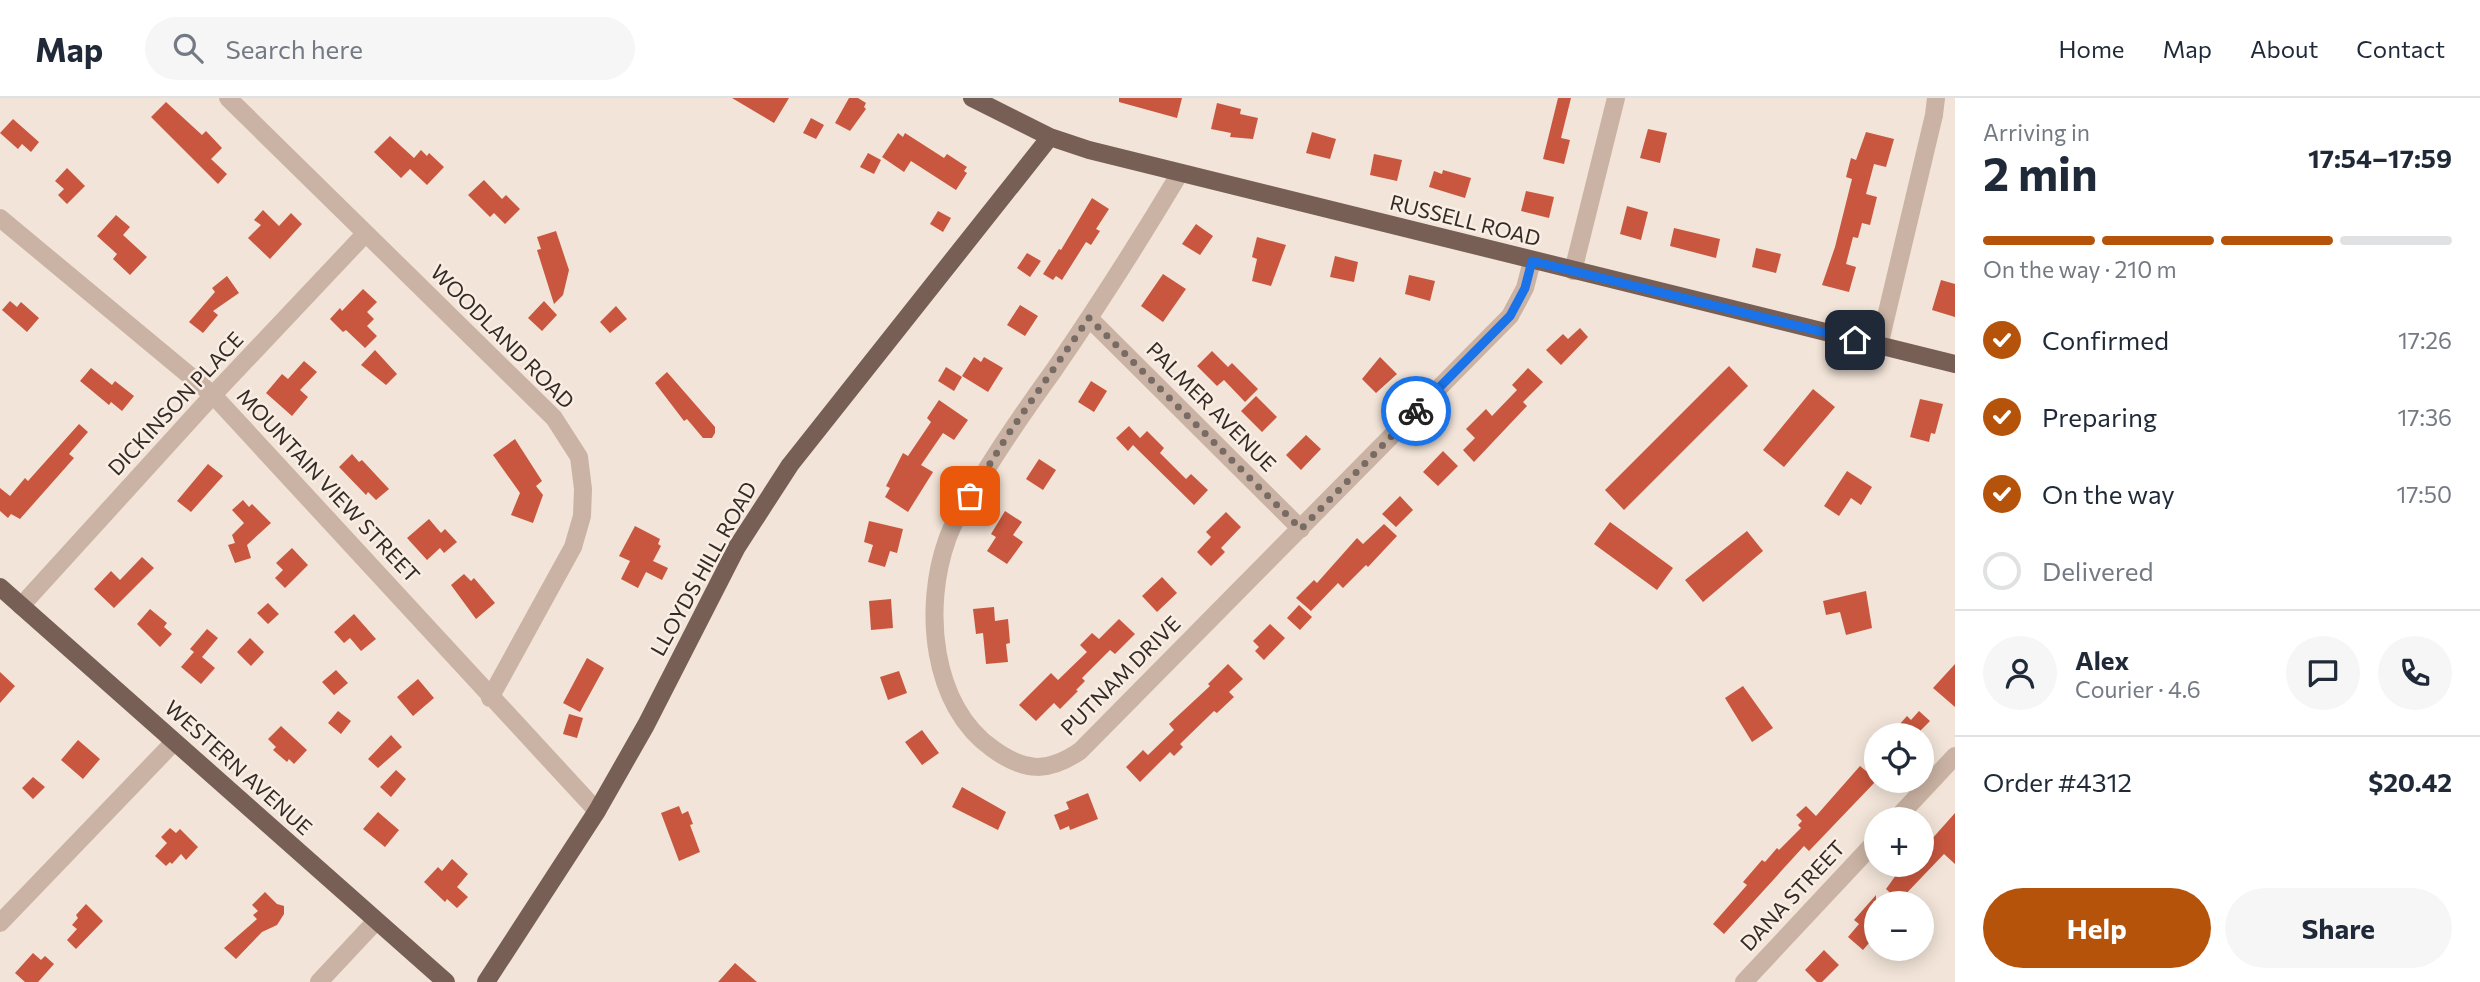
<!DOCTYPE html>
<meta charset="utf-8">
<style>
body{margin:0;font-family:Commissioner,sans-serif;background:#f6f6f7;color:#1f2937;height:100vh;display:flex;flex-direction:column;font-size:26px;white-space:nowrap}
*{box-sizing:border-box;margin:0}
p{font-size:23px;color:#747a83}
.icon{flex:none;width:38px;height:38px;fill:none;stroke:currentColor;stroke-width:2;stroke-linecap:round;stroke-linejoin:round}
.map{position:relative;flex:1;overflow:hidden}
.details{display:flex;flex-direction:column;background:#fff;width:525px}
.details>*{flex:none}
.tools{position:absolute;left:1864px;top:625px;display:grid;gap:14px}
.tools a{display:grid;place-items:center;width:70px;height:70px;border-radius:50%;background:#fff;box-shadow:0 4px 18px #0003;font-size:35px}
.pin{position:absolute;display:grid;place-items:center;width:60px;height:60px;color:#fff;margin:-30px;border-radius:14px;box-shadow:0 4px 10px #0006}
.courier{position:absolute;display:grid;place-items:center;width:70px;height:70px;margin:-35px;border:5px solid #1a73e8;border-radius:50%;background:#fff;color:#222;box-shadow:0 2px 9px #0007}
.overview em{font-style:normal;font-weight:700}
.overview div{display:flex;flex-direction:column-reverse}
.overview{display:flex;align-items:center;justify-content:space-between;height:119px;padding:0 28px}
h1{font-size:46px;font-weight:700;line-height:52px}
.bar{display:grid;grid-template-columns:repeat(4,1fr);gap:10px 7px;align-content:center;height:84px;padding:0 28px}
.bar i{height:9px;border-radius:5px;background:#e0e1e3}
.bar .active{background:#b45309}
.bar p{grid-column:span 4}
.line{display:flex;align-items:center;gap:18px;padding:0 28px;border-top:2px solid #e0e1e3}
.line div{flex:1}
.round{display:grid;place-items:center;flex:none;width:74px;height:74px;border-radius:37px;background:#f6f6f7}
ol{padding:0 28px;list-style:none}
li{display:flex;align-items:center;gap:21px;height:77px}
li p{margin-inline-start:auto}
li .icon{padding:7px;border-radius:50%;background:#b45309;color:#fff;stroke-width:4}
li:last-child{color:#747a83}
li i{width:38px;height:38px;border:4px solid #e0e1e3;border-radius:50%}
.action{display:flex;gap:14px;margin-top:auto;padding:14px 28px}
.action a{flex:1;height:80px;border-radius:42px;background:#b45309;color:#fff;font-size:28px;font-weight:700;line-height:80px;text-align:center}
.action a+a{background:#f6f6f7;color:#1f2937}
header{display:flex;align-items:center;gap:42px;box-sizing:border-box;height:98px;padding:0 35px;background:#fff;border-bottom:2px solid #e0e1e3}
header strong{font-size:33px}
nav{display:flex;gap:38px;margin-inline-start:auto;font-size:24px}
.search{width:490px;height:63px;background:#f6f6f7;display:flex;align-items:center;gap:18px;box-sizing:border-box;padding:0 24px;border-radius:38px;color:#747a83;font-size:26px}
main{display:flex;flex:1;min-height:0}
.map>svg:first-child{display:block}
.building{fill:#c9573f}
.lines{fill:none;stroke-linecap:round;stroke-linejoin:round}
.minor{stroke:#cab3a4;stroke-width:18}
.major{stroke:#775f56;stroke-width:18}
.done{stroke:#776b64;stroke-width:7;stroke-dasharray:0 12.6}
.route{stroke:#1a73e8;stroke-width:9}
.labels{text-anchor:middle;stroke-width:5;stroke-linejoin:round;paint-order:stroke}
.street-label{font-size:21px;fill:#352a26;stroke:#f9eee4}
</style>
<header>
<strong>Map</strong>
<div class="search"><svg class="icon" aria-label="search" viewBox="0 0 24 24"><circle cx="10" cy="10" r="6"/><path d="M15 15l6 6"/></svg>Search here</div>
<nav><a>Home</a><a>Map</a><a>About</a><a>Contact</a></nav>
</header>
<main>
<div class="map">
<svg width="1955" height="884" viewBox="0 0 1955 884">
<rect width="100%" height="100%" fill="#f2e4d8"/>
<path class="building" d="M732,0h57l-15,25z
M849,0h9l8,5 -2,4 2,2 -16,22 -15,-8z
M1119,0h63l-5,20 -58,-16z
M1558,0h13l-10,40 9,2 -6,24 -21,-5z
M166,4l36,33 4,-4 16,17 -11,11 16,15 -9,10 -67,-67z
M1217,5l24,6 -1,5 18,4 -5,21 -23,-2 1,-4 -20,-4z
M811,20l13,7 -8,14 -13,-6z
M13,21l26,23 -8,10 -9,-8 -4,5 -18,-16z
M1648,31l19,4 -7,30 -20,-5z
M1312,34l24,7 -6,20 -24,-6z
M1866,34l28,7 -8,28 -12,-3 -8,30 11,3 -7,28 -8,-2 -4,15 -5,-1 -7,27 10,3 -7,25 -27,-7 13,-38 17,-68 -6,-2 5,-19 5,2z
M898,35l5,4 2,-4 39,25 3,-4 20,13 -3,4 3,2 -11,17 -45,-29 -7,11 -22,-15z
M390,38l24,22 7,-8 6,6 2,-3 15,14 -17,18 -17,-16 -9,9 -27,-26z
M868,55l13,7 -7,14 -14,-7z
M1374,56l28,6 -5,21 -27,-6z
M67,70l18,18 -18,18 -9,-9 6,-6 -9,-8z
M1443,72l28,8 -6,20 -36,-11 5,-16 8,3z
M484,82l18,19 4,-4 14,14 -15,15 -11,-11 -4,4 -22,-22z
M1526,93l28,6 -5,21 -28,-7z
M1092,100l17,11 -13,20 4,2 -9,14 -5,-3 -24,38 -6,-4 -3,4 -10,-6 16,-25 2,1z
M1627,108l21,6 -7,28 -21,-6z
M263,112l16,16 12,-13 11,11 -32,35 -22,-21 13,-13 -7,-5z
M938,113l13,7 -8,14 -13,-8z
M116,117l14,12 -7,8 24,22 -17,18 -17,-16 4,-5 -20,-18z
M1196,126l17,12 -13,19 -18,-11z
M1674,130l46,11 -4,19 -46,-12z
M556,133l13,39 -6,25 -9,9 -17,-54 4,-1 -4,-12z
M1257,139l29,8 -15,41 -19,-5 5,-22 -5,-2z
M1756,150l25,6 -5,19 -24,-6z
M1027,155l14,8 -11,16 -13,-9z
M1335,158l23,6 -4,20 -24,-5z
M1163,176l23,15 -23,33 -22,-16z
M1409,177l26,6 -5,20 -25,-7z
M227,178l12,17 -26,18 5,4 -15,18 -14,-11 26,-30 -3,-4z
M1941,182l14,4v33l-23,-7z
M363,191l14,13 -10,10 7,7 -7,7 10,10 -12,12 -19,-18 -3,2 -13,-13 10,-11 2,3z
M10,203l7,6 4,-5 18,16 -12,14 -25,-22z
M544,203l13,14 -15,16 -14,-13z
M1020,207l18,11 -13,20 -18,-11z
M616,208l11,13 -17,14 -10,-11z
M1580,230l8,9 -27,28 -15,-15 17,-16 5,5z
M375,252l22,24 -11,11 -25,-20z
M1212,253l16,16 4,-4 26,26 -13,13 -21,-22 -7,6 -20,-20z
M974,259l7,5 3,-5 19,11 -15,24 -26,-16z
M1380,259l17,17 -21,19 -14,-14z
M304,263l13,11 -17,18 8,7 -16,19 -26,-23 16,-19 6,5z
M1729,268l19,20 -124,124 -19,-20z
M946,269l16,10 -8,14 -16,-10z
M91,270l21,17 3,-4 19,15 -12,15 -11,-9 -2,3 -29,-24z
M1528,270l15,14 -20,20 4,4 -53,56 -11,-12 12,-12 -9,-9 20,-20 6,7 25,-26 -5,-5z
M667,274l48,55v6l-3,5h-9l-16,-19 -3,2 -29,-38z
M1091,283l16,10 -13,21 -16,-10z
M1813,291l22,18 -51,60 -21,-17z
M1256,298l21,21 -15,15 -21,-21z
M1920,301l23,5 -8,30 -4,-1 -2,9 -19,-5z
M939,302l29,20 -14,20 -11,-7 -22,32 12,7 -25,40 -23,-15 5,-9 -4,-2 17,-33 5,3 23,-34 -4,-4z
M79,326l9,8 -19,22 5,4 -54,61 -9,-5 -3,4 -8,-7v-23l10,8 15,-18 3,3z
M1129,328l11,12 7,-7 17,17 -4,5 26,26 5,-5 17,16 -14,15 -61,-60 -5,6 -12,-13z
M1306,337l15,14 -20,21 -15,-15z
M515,341l27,42 -6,5 7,9 -10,28 -22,-8 9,-22 -27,-38z
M1443,353l15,15 -20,20 -15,-14z
M352,356l7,8 3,-2 27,29 -13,11 -8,-8 -2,3 -27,-28z
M1039,361l17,11 -13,20 -17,-11z
M208,366l15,12 -32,36 -14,-11z
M1847,373l25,16 -11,18 -10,-7 -12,18 -15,-10z
M1400,398l13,14 -17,17 -14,-13z
M243,402l6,7 3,-3 19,19 -24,22 4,13 -16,5 -7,-18 7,-2 -3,-8 12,-12 -12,-13z
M1005,413l17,11 -9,13 10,7 -16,22 -20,-13 9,-14 -5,-3z
M1226,414l15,15 -20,21 4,4 -14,14 -14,-14 14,-15 -5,-5z
M429,421l12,14 4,-4 12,13 -13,11 -4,-5 -13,12 -20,-22z
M869,423l34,8 -6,24 -7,-2 -5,16 -17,-5 5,-17 -9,-3z
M1610,424l63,46 -16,22 -63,-46z
M1384,426l13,12 -29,31 -2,-2 -23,23 -5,-5 -27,28 -15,-13 18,-18 3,3 40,-45 6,6z
M635,428l25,13 -2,5 3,2 -8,15 15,7 -6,12 -16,-8 -8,16 -17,-9 9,-18 -11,-5z
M1747,433l16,20 -60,51 -18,-22z
M292,450l16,17 -23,23 -10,-10 8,-8 -7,-7z
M142,459l12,11 -40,40 -20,-19 17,-18 9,9z
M464,476l7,7 3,-3 21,25 -19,16 -25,-34z
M1162,479l15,16 -20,19 -15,-16z
M1866,493l6,37 -26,7 -6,-23 -14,3 -3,-14z
M891,501l2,29 -22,2 -2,-29z
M268,505l11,11 -11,10 -11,-11z
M1299,507l13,12 -12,13 -13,-12z
M994,509l1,14 13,-2 2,24 -4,1 2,18 -22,2 -3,-31 -7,1 -3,-25z
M150,511l17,14 -3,4 8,7 -12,13 -23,-23z
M354,516l22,25 -15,12 -11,-13 -6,5 -10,-11z
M1119,521l16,15 -20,20 -5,-4 -28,28 3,3 -9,9 2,1 -18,18 -6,-6 -18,18 -17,-16 32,-32 7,7 29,-28 -7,-7 12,-12 7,6z
M1270,526l15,14 -21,22 -9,-9 4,-4 -6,-6z
M207,531l11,9 -16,19 13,11 -14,16 -20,-17 13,-15 -4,-3z
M250,540l14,14 -13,14 -14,-14z
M587,560l17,10 -24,44 -17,-9z
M1228,566l15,15 -14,13 5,5 -17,16 -3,-2 -34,33 3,3 -9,9 -4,-4 -30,30 -14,-15 17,-17 5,5 26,-25 -5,-6 41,-38 -2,-2z
M1955,566v43l-22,-19z
M336,572l12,13 -14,12 -12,-13z
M899,573l8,22 -19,7 -8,-23z
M0,574l15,14 -15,17z
M418,581l16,19 -21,18 -16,-19z
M1743,588l30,42 -21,14 -27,-44z
M338,613l13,10 -10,13 -13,-11z
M1919,613l11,10 -14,14h-26l17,-19 4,4z
M569,616l14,4 -6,20 -14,-4z
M281,628l26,24 -13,14 -5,-5 -2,3 -14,-12 3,-3 -8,-8z
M922,632l17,23 -17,12 -17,-23z
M391,637l11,12 -24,21 -10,-9z
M78,642l22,19 -17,20 -22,-19z
M1876,663v20l-67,70 -5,-5 -80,88 -11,-10 34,-39 -4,-3 19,-22 3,2 12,-14 2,2 22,-22 -3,-3 4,-4 -6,-6 10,-9 10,10 44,-50 6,5z
M396,672l10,9 -15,18 -11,-10z
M33,679l12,10 -12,12 -11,-11z
M962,689l44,25 -8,18 -46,-23z
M1088,695l10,26 -28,11 -1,-4 -9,4 -6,-15 15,-6 -3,-7z
M679,708l3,8 6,-3 5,13 -3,1 10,27 -21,9 -18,-48z
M378,714l21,18 -14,17 -22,-18z
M1955,715v51l-11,-10 -45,47 -13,-12 18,-25h18v-14z
M170,730l6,5 4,-4 18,18 -12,13 -5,-6 -9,10 -2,-2 -4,4 -11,-10 12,-13 -6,-6z
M452,761l16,15 -11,13 11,10 -11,11 -10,-9 -2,3 -21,-20 14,-15 4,4z
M265,794l12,12 7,2v8l-7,11 -15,7 -26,27 -12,-11 33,-29 -4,-4 5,-4 -6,-6z
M1876,797v40l-13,15 -15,-13 11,-13 -5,-4z
M86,806l17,17 -27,28 -9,-9 10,-11 -5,-4 6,-7 -2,-3z
M1824,852l15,15 -17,17h-5l-12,-12z
M33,855l8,7 4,-4 9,8 -16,18h-13l-10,-9z
M735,865l22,19h-39z"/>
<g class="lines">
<path class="minor" d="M228,0l326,320 25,39 4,32 -1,27 -9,31 -83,151
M1180,75c-40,67 -82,133 -126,197 -26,36 -51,72 -74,110 -12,19 -26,39 -33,60 -24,67 -16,166 46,209 32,23 55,24 87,2l430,-435 15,-28 7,-27
M0,120l213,177 384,416
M1573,173l43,-173
M1089,220l212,211
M1879,248l55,-231 2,-17
M21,508l192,-211 152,-161
M1896,721l59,-63
M0,825l174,-181
M319,884l57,-61
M1744,884l132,-141"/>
<path class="major" d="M972,0l78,39 39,13 866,214
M0,489l446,395
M486,884l111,-171 49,-86 91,-178 53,-82 260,-328"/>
</g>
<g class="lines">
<path class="done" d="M970,398l39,-63 80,-115 212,211 115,-118"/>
<path class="route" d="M1416,313l94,-95 15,-28 7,-27 323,79"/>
</g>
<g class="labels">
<g class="street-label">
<text transform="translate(1465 123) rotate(14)" y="7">RUSSELL ROAD</text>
<text transform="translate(502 239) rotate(45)" y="7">WOODLAND ROAD</text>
<text transform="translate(176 306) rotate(-47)" y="7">DICKINSON PLACE</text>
<text transform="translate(1211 309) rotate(45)" y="7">PALMER AVENUE</text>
<text transform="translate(328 388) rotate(47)" y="7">MOUNTAIN VIEW STREET</text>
<text transform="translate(704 471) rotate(-61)" y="7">LLOYDS HILL ROAD</text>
<text transform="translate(1121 578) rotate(-45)" y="7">PUTNAM DRIVE</text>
<text transform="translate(238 670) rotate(42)" y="7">WESTERN AVENUE</text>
<text transform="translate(1793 798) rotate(-47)" y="7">DANA STREET</text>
</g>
</g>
</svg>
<div class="tools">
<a><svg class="icon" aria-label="locate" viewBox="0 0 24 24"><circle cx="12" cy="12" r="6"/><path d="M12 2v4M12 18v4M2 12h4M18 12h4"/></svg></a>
<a>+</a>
<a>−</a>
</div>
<div class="pin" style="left:970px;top:398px;background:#ea580c"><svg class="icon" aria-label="bag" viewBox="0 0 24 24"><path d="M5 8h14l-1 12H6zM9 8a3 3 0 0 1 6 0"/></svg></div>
<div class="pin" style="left:1855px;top:242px;background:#1f2937"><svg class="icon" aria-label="home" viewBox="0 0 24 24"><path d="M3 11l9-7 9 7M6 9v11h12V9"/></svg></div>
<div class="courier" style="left:1416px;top:313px"><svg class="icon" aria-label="bike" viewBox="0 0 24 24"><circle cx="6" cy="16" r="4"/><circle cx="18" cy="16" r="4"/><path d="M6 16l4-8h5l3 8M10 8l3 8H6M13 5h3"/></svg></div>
</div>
<section class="details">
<div class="overview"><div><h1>2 min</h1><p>Arriving in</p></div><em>17:54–17:59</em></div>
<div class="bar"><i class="active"></i><i class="active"></i><i class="active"></i><i></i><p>On the way · 210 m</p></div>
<ol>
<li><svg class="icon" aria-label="check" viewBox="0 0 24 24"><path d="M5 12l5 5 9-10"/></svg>Confirmed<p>17:26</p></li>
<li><svg class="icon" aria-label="check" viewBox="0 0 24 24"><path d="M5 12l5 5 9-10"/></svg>Preparing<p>17:36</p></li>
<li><svg class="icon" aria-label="check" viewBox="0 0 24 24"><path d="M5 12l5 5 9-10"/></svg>On the way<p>17:50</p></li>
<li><i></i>Delivered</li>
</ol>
<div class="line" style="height:126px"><a class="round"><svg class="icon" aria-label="person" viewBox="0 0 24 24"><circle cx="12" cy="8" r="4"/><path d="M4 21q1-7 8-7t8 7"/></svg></a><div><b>Alex</b><p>Courier · 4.6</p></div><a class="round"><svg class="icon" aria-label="chat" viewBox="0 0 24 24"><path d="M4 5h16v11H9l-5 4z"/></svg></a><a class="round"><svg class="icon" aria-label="phone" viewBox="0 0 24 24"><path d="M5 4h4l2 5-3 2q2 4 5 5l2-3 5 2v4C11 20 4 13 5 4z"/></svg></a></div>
<div class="line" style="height:91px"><div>Order #4312</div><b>$20.42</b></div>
<div class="action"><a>Help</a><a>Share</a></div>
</section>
</main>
